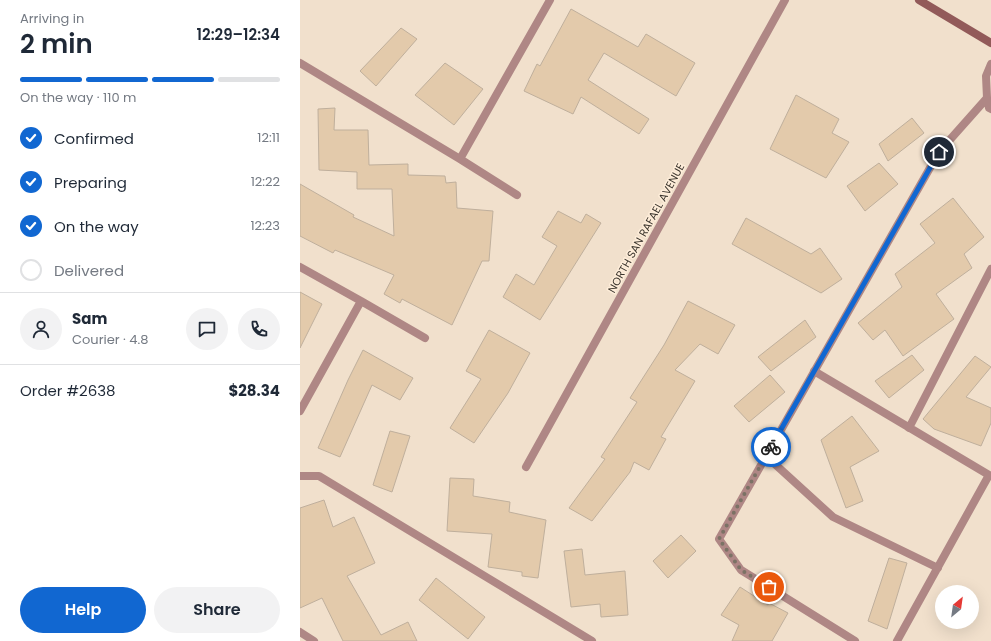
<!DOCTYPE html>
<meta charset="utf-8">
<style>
body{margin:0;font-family:Poppins,sans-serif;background:#f2f2f3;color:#1f2937;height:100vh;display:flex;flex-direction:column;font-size:15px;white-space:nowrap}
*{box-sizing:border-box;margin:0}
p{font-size:13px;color:#747a83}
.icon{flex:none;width:22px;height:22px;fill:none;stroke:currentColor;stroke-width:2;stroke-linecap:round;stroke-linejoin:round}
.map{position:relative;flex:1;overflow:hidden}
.details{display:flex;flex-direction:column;background:#fff;width:300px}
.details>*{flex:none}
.needle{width:26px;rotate:29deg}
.fabs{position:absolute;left:635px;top:585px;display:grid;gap:8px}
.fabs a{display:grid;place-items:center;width:44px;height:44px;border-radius:50%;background:#fff;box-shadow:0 4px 16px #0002;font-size:20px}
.pin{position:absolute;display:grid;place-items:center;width:34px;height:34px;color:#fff;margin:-17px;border:2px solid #fff;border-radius:50%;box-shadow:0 1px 4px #0007}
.courier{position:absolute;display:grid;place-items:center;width:40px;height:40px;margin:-20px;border:3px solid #1167d1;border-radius:50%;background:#fff;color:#222;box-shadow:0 1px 5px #0007}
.head em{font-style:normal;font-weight:600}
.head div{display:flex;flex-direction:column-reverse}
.head{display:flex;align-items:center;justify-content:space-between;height:68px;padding:0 20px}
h1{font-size:26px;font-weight:600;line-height:30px}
.bar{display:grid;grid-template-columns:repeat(4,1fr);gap:6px 4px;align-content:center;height:48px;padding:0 20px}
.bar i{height:5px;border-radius:3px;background:#e0e1e3}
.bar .current{background:#1167d1}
.bar p{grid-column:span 4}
.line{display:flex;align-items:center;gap:10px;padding:0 20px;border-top:1px solid #e0e1e3}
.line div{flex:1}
.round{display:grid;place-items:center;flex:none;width:42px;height:42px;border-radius:21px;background:#f2f2f3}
ol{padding:0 20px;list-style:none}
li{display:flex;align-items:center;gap:12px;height:44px}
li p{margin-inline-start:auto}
li .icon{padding:4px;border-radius:50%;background:#1167d1;color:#fff;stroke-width:4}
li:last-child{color:#747a83}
li i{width:22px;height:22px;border:2px solid #e0e1e3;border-radius:50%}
.primary-button{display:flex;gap:8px;margin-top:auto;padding:8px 20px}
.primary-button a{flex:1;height:46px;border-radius:24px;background:#1167d1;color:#fff;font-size:16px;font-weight:600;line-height:46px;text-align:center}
.primary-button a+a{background:#f2f2f3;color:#1f2937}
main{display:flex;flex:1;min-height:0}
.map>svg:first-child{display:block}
.building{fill:#e3caab;stroke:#bfaf9c}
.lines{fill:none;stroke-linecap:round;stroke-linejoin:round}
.lane{stroke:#af8785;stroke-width:8}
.street{stroke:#af8785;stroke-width:8}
.secondary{stroke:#925a59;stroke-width:8}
.done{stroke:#7b7265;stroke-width:4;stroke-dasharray:0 7.2}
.route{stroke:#1167d1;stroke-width:5}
.labels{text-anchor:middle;stroke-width:3;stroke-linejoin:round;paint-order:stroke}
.street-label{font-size:11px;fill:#3c362e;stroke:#feedd9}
</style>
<main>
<section class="details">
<div class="head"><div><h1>2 min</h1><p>Arriving in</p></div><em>12:29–12:34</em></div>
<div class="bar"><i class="current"></i><i class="current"></i><i class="current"></i><i></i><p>On the way · 110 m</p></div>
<ol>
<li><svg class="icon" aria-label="check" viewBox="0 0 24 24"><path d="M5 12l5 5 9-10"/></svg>Confirmed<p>12:11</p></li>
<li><svg class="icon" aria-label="check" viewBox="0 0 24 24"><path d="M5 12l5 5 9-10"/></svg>Preparing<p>12:22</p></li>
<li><svg class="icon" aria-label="check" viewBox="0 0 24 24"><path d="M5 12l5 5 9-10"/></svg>On the way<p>12:23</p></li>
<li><i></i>Delivered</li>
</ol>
<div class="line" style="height:72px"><a class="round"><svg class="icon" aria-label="person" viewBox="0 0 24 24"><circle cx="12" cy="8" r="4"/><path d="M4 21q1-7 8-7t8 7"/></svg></a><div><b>Sam</b><p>Courier · 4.8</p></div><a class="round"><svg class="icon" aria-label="chat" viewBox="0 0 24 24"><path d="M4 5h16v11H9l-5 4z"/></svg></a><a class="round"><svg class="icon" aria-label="phone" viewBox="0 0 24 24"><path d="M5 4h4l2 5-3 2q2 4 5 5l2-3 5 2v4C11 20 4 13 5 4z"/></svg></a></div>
<div class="line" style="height:52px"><div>Order #2638</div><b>$28.34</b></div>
<div class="primary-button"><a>Help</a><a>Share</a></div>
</section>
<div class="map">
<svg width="691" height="641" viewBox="0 0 691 641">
<rect width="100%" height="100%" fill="#f1e0cc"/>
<path class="building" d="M271,9l67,38 8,-13 49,29 -19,33 -72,-43 -16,27 61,39 -10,15 -58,-37 -8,17 -49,-23 13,-27 3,2z
M101,28l16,11 -41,47 -16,-15z
M145,63l38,26 -29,36 -39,-30z
M496,95l43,24 -7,14 17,9 -23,36 -56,-29z
M35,108l-1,22h34l1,35 39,-1v11l37,1 1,7 10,-1 1,26 36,3 -4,50h-7l-30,64 -50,-26 -2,4 -16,-9 10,-19 -59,-25 -2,3 -33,-17v-52l54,31 -1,2 41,19 -2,-47h-35v-17l-38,-2 -1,-61z
M612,118l12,15 -36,28 -9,-17z
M579,163l19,21 -33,27 -18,-25z
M653,198l31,39 -20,17 8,14 -36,26 18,25 -51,37 -18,-26 -12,10 -15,-17 44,-36 -7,-13 40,-31 -15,-19z
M258,211l23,12 5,-9 15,9 -61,97 -37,-23 13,-23 18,11 23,-39 -15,-9z
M446,218l65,36 9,-6 22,31 -21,14 -89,-49z
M0,292l22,12 -22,44z
M388,301l47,24 -17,29 -18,-10 -25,26 20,11 -34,56 5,2 -17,31 -15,-8 -4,10 -38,49 -23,-13 36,-49 -4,-2 36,-55 -7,-4 34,-53z
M505,320l11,17 -45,34 -13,-14z
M189,330l41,23 -22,40 -34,50 -24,-15 31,-49 -15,-8z
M63,350l50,28 -13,22 -28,-15 -32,72 -22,-9 30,-68z
M612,355l12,15 -35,28 -14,-17z
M675,356l16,11 -25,30 25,11v15l-10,23 -47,-17 -11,-10z
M470,375l15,17 -36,30 -15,-16z
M552,416l27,35 -29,16 13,34 -17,7 -25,-68z
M90,431l20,5 -18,56 -19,-7z
M150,478l24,1 -1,17 37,6 -1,10 37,8 -8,58 -16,-2v-4l-34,-5 4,-33 -45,-3z
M24,500l9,27 21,-10 21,46 -28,13 34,59 27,-13 9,19h-74l-21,-43 -22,10v-100z
M381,535l15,16 -28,27 -15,-17z
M282,549l3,26 40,-4 3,44 -27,2 -1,-13 -29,3 -7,-56z
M589,558l18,5 -20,66 -19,-8z
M136,578l49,39 -17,22 -49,-39z
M440,587l28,18 1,-2 19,10 -16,28h-40l7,-16 -18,-10z"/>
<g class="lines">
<path class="lane" d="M0,63l160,96 90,-159
M691,64l-5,12 1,22 2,10 2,1
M160,159l57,36
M0,267l61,34 -61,110
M61,301l64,37
M514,371l175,104 -92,166
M609,428l82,-159
M466,456l67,61 105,51
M0,476h19l273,165
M0,632l14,9
M555,641l-114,-71 -22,-31 220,-387 48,-54"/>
<path class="street" d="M226,467l259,-467"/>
<path class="secondary" d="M619,0l72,43"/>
</g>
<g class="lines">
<path class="done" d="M469,587l-28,-17 -22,-31 52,-92"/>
<path class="route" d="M471,447l168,-295"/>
</g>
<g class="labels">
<g class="street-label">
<text transform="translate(346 228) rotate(-61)" y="4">NORTH SAN RAFAEL AVENUE</text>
</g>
</g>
</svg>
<div class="fabs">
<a><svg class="needle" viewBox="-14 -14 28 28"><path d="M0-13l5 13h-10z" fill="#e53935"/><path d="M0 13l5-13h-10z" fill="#747a83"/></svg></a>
</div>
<div class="pin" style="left:469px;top:587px;background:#ea580c"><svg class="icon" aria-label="bag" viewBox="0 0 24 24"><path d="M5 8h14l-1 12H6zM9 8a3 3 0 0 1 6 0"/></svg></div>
<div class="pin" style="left:639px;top:152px;background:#1f2937"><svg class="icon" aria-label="home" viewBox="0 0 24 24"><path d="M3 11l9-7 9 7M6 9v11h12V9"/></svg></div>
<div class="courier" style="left:471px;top:447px"><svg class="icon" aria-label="bike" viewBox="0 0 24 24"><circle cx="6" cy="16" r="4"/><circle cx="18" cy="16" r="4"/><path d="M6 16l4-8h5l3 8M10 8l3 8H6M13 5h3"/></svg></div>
</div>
</main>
